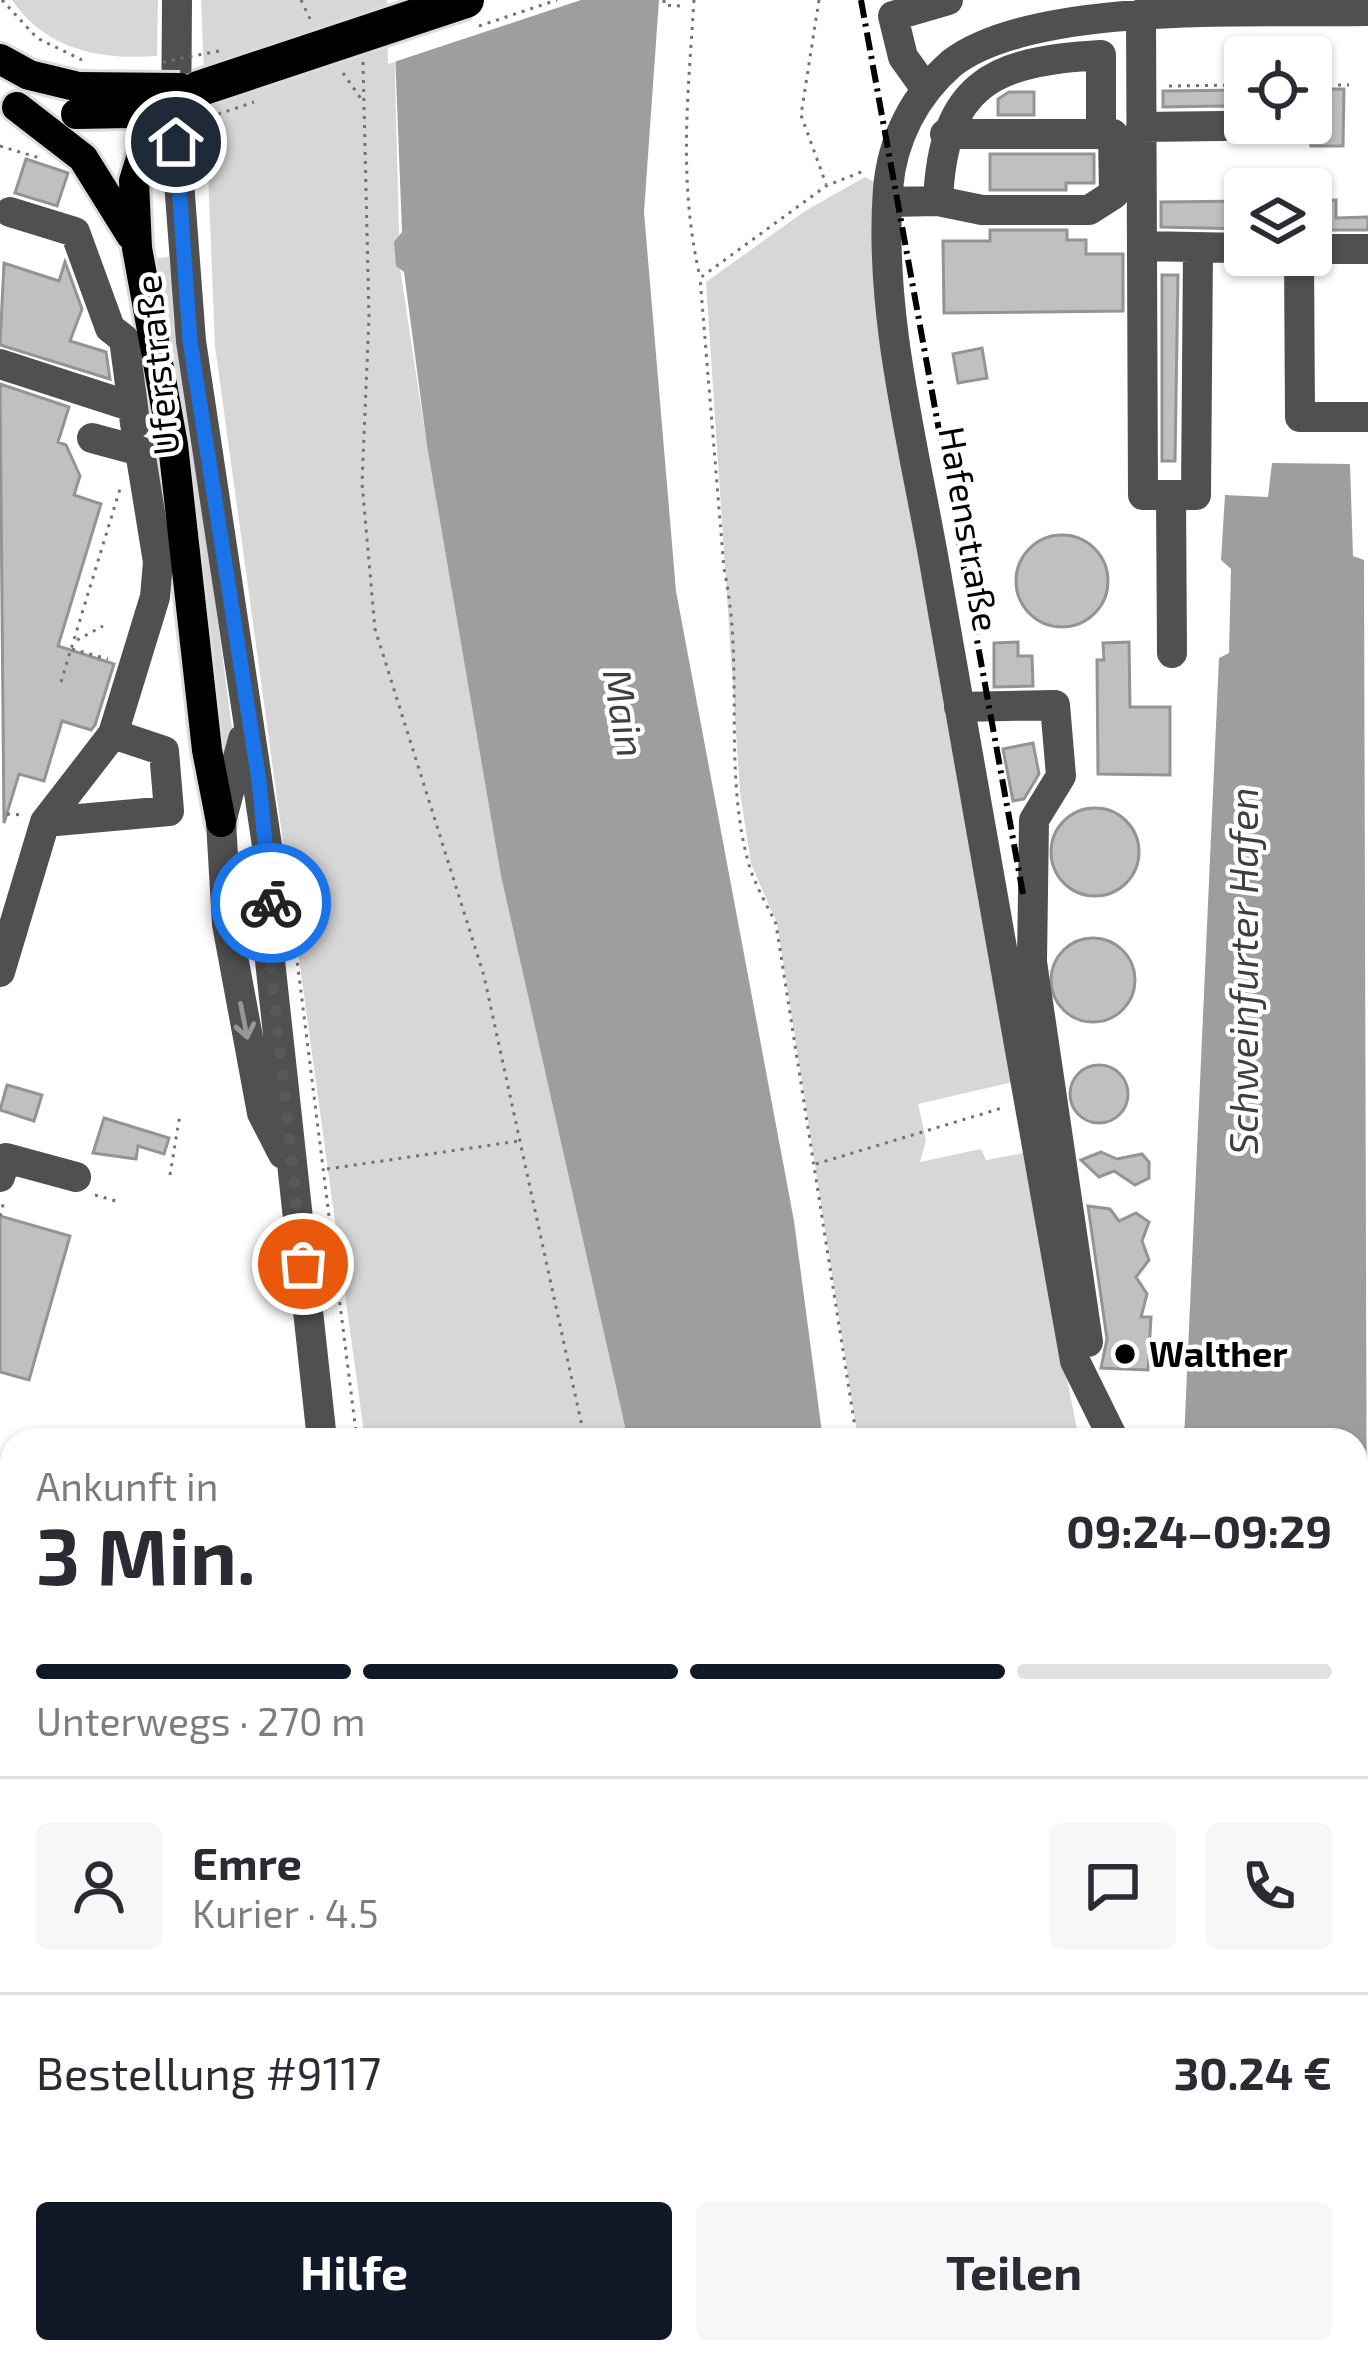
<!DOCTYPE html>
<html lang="de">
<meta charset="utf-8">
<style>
body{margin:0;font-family:"Exo 2",sans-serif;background:#f7f7f7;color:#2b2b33;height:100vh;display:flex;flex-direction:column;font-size:45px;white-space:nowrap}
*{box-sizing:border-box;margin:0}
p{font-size:39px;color:#7c7c81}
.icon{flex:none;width:66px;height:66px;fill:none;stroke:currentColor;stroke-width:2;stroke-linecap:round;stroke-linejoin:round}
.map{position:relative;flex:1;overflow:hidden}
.side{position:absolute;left:0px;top:1428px;width:1368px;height:936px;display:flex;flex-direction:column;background:#fff;border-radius:36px 36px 0 0;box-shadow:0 3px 9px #0004}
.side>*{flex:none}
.tools{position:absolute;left:1224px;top:36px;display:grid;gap:24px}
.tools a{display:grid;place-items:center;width:108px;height:108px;border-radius:12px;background:#fff;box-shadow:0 3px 9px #0004;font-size:60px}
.pin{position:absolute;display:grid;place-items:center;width:102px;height:102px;color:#fff;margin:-51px;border:6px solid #fff;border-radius:50%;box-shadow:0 3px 12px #0007}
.courier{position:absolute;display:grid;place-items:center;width:120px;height:120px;margin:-60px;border:9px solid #1a73e8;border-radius:50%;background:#fff;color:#222;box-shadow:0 3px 15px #0007}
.head em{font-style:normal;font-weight:700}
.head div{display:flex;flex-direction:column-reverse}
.head{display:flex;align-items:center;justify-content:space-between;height:204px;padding:0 36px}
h1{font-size:78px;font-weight:700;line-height:90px}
.bar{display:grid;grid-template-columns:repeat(4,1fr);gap:18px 12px;align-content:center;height:144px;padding:0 36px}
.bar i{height:15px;border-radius:9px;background:#e1e1e2}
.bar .selected{background:#111827}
.bar p{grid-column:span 4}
.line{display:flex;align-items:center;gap:30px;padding:0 36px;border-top:3px solid #e1e1e2}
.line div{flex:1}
.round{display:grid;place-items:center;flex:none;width:126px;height:126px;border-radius:12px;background:#f7f7f7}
.button{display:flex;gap:24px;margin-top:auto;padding:24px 36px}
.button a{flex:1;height:138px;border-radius:12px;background:#111827;color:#fff;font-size:48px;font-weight:700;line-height:138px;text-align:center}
.button a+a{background:#f7f7f7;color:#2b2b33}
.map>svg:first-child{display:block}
.green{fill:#d7d7d7}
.water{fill:#9e9e9e}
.pier{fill:#fff}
.building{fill:#c0c0c0;stroke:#949494;stroke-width:3}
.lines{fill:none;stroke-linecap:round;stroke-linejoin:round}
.major-casing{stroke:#dbdbdb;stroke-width:36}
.path{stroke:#727272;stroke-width:3;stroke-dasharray:3 6;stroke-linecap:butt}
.minor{stroke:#505050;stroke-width:30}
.major{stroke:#000;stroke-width:30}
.rail{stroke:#000;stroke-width:6;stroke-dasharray:18 6 3 6;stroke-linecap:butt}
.major-bridge-casing{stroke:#dbdbdb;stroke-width:36;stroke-linecap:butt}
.highway-bridge-casing{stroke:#dbdbdb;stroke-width:42;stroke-linecap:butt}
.path-bridge{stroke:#727272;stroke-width:3;stroke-dasharray:3 6;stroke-linecap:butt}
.major-bridge{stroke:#000;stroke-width:30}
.highway-bridge{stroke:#000;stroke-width:36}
.oneway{stroke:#969696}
.done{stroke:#595959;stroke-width:12;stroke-dasharray:0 21.6}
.route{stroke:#1a73e8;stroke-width:15}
.poi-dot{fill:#000;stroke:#fff;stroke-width:4.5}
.labels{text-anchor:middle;stroke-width:9;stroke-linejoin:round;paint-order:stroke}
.street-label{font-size:36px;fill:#000;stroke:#fff}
.poi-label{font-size:36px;font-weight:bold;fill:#000;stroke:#fff;text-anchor:start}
.water-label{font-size:39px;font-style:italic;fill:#3f3f3f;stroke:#fff}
</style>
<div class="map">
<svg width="1368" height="2364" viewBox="0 0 1368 2364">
<rect width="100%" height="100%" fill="#fff"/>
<path class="green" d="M12,0h146l-1,56c-57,4 -111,-6 -145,-56z
M201,0h192l7,268 27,178 74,430 127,564h-263l-150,-1094z
M865,177l10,5 138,900 -95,22 8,36 -6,22 61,-13 5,11 37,-7 56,287h-221l-81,-517 -26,-59 -11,-72 -34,-510 99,-71z
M169,257l63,471 -2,20 -8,10 -17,-164 -48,-336z
M459,2352h259v12h-258z"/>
<path class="water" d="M393,0h266l-15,212 32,379 118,630 29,219h-195l-127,-564 -74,-430 -23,-174 -8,-6 -2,-24 8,-10z
M1272,463l78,1 3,92 11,4 4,1396 -12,17v-533h-172l35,-782 10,-5 2,-84 -10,-9 4,-65 43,2z
M720,2352h364l-9,12h-354z"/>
<path class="pier" d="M387,0h194l-193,64z"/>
<path class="building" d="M1311,89h33l-1,57h-32z
M1245,90v25l-22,-9 -60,1v-16z
M1009,92h25v23h-36v-16z
M990,154h104v29h-28v7h-76z
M26,159l42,14 -11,33 -42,-13z
M1336,200v18l32,-1v13h-57v-29z
M1245,201v28l-84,-2v-25z
M990,230h77v10h19v14h37v57l-179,2 -1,-72h47z
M65,262l17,47 -12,32 36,11 4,27 -110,-34 4,-82 55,18z
M1162,275h16l-3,186h-13z
M982,348l5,30 -29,5 -5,-29z
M0,384l69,23 -11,35 8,3 14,31 -6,19 27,9 -43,142 56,18 -19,61 -4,5 -29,-9 -18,60 -25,-7 -15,49z
M1016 581a46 46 0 1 1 92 0a46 46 0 1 1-92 0Z
M1018,642v14h14l1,30 -39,1v-44z
M1129,642l1,65h40v68l-72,-1 -1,-114h7l-1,-17z
M1033,743l6,31 -15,25 -11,2 -10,-52z
M1051 852a44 44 0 1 1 88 0a44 44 0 1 1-88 0Z
M1051 980a42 42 0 1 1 84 0a42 42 0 1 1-84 0Z
M1070 1094a29 29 0 1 1 58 0a29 29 0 1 1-58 0Z
M7,1085l35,10 -8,26 -34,-11z
M104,1118l65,20 -5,16 -26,-8 -2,13 -43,-6z
M1101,1152l16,7 25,-5 7,8v16l-14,7 -21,-14 -15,6 -18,-17z
M1088,1206l22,3 9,12 17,-8 13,9 -7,19 7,19 -13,17 11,17 -6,23h10l-3,53 -47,-2 6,-29z
M0,1216l70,20 -41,144 -29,-8z"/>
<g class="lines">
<defs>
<path id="major" d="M0,59l29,16 50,12
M17,107l66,51 48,77
M148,136l-14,45 3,67 36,197 34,305 14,72"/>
</defs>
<use href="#major" class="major-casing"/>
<path class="path" d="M2,0l35,38 45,22
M301,0l9,19
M664,0v5l17,1
M694,0c-6,96 -16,182 6,277
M819,0l-18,115 25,69
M363,62l6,255 -7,166 13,146 109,347 101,464
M343,73l19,27
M1311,85h38
M1169,86l76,-1
M0,146l43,13
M77,640l26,-14
M72,649l36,10
M61,682l59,-193
M7,814l15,1
M294,936l63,504
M816,1164l186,-56
M327,1169l192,-28
M170,1175l10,-61
M95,1195l21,6
M0,1216l4,-15
M857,1440l-81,-516c-9,-19 -21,-39 -27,-59 -27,-96 -4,-199 -25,-296l-24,-291 126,-92 40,-16
M454,2352l2,12
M612,2364l7,-12
M1131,2364l1,-12"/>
<path class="minor" d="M177,0l-1,142 15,199 77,511v90l54,498
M1141,14l2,481h28l1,158
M926,89l-23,-32 -10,-41 55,-16
M1141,127l82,-1
M938,201c5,-117 54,-140 163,-146v79h-156
M888,202l50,-1 44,9h107l25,-16 -1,-60h-12
M10,212l65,20 35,96 14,11 9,68
M1142,246l103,2
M1311,249h57
M1299,255l1,162h68
M0,364l133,43 2,17
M1171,495h25l2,-247
M959,707l96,-2 6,71 -27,44 -2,142 56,380
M243,739l-22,83 6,102 35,189 21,41
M45,822l124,-11 -5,-60 -51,-17
M0,972l45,-150 68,-88 42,-137 3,-35 -18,-111 -48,-13
M0,1177l6,-19 70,19
M1112,1436l-37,-75c-45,-259 -93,-518 -137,-777 -21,-128 -60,-265 -50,-395 4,-50 27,-94 64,-126 83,-63 307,-50 416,-52
M0,1530l6,-21
M0,2068l12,4
M0,2125l12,3
M1356,2204h12
M415,2352l1,12
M1304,2364v-12"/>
<use href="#major" class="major"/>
<path class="rail" d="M861,0l162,894"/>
<defs>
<path id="major-bridge" d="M79,87l101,1
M76,114l55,-1 67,-24
M148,136l36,-35"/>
<path id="highway-bridge" d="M198,89l268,-89"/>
</defs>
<use href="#major-bridge" class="major-bridge-casing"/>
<use href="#highway-bridge" class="highway-bridge-casing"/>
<path class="path-bridge" d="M479,26l78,-26
M163,62l56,-11
M201,120l53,-18"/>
<use href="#major-bridge" class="major-bridge"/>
<use href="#highway-bridge" class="highway-bridge"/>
</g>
<defs><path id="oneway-shaft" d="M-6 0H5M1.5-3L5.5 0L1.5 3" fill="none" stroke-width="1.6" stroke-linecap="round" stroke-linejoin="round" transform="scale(3)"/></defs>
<use class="oneway" href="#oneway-shaft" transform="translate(244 1021) rotate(79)"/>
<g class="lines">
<path class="done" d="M271,903l-3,39 35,322"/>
<path class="route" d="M176,142l14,199 69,440 12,122"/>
</g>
<circle class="poi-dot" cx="1125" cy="1354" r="12"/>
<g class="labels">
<g class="street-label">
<text transform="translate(157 365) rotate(-96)" y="13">Uferstraße</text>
<text transform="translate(969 529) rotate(80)" y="13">Hafenstraße</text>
</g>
<g class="poi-label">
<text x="1149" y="1367">Walther</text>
</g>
<g class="water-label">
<text transform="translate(624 713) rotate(80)" y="14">Main</text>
<text transform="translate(1244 971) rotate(-90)" y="14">Schweinfurter Hafen</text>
</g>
</g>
</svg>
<div class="tools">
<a><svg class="icon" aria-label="locate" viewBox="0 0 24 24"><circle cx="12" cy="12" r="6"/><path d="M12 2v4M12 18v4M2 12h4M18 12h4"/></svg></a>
<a><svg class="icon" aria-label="layers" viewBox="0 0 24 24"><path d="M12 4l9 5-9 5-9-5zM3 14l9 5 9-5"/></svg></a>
</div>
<div class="pin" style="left:303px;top:1264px;background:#ea580c"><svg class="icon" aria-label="bag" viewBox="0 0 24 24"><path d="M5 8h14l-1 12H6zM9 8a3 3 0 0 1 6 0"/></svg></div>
<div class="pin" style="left:176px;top:142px;background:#1f2937"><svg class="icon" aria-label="home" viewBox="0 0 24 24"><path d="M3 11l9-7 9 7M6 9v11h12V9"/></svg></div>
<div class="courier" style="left:271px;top:903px"><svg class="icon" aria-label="bike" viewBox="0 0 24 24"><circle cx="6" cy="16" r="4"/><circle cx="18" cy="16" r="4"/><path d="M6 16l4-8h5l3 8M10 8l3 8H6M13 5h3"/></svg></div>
<section class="side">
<div class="head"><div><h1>3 Min.</h1><p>Ankunft in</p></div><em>09:24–09:29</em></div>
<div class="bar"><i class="selected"></i><i class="selected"></i><i class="selected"></i><i></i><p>Unterwegs · 270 m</p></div>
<div class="line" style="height:216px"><a class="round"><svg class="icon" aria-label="person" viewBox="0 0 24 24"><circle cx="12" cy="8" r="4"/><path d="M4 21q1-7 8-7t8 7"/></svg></a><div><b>Emre</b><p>Kurier · 4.5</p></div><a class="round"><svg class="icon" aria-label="chat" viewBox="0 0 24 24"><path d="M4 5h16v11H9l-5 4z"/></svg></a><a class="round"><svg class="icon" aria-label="phone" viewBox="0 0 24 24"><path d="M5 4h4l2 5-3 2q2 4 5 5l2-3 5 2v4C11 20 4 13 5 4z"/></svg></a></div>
<div class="line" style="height:156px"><div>Bestellung #9117</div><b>30.24 €</b></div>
<div class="button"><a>Hilfe</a><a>Teilen</a></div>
</section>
</div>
